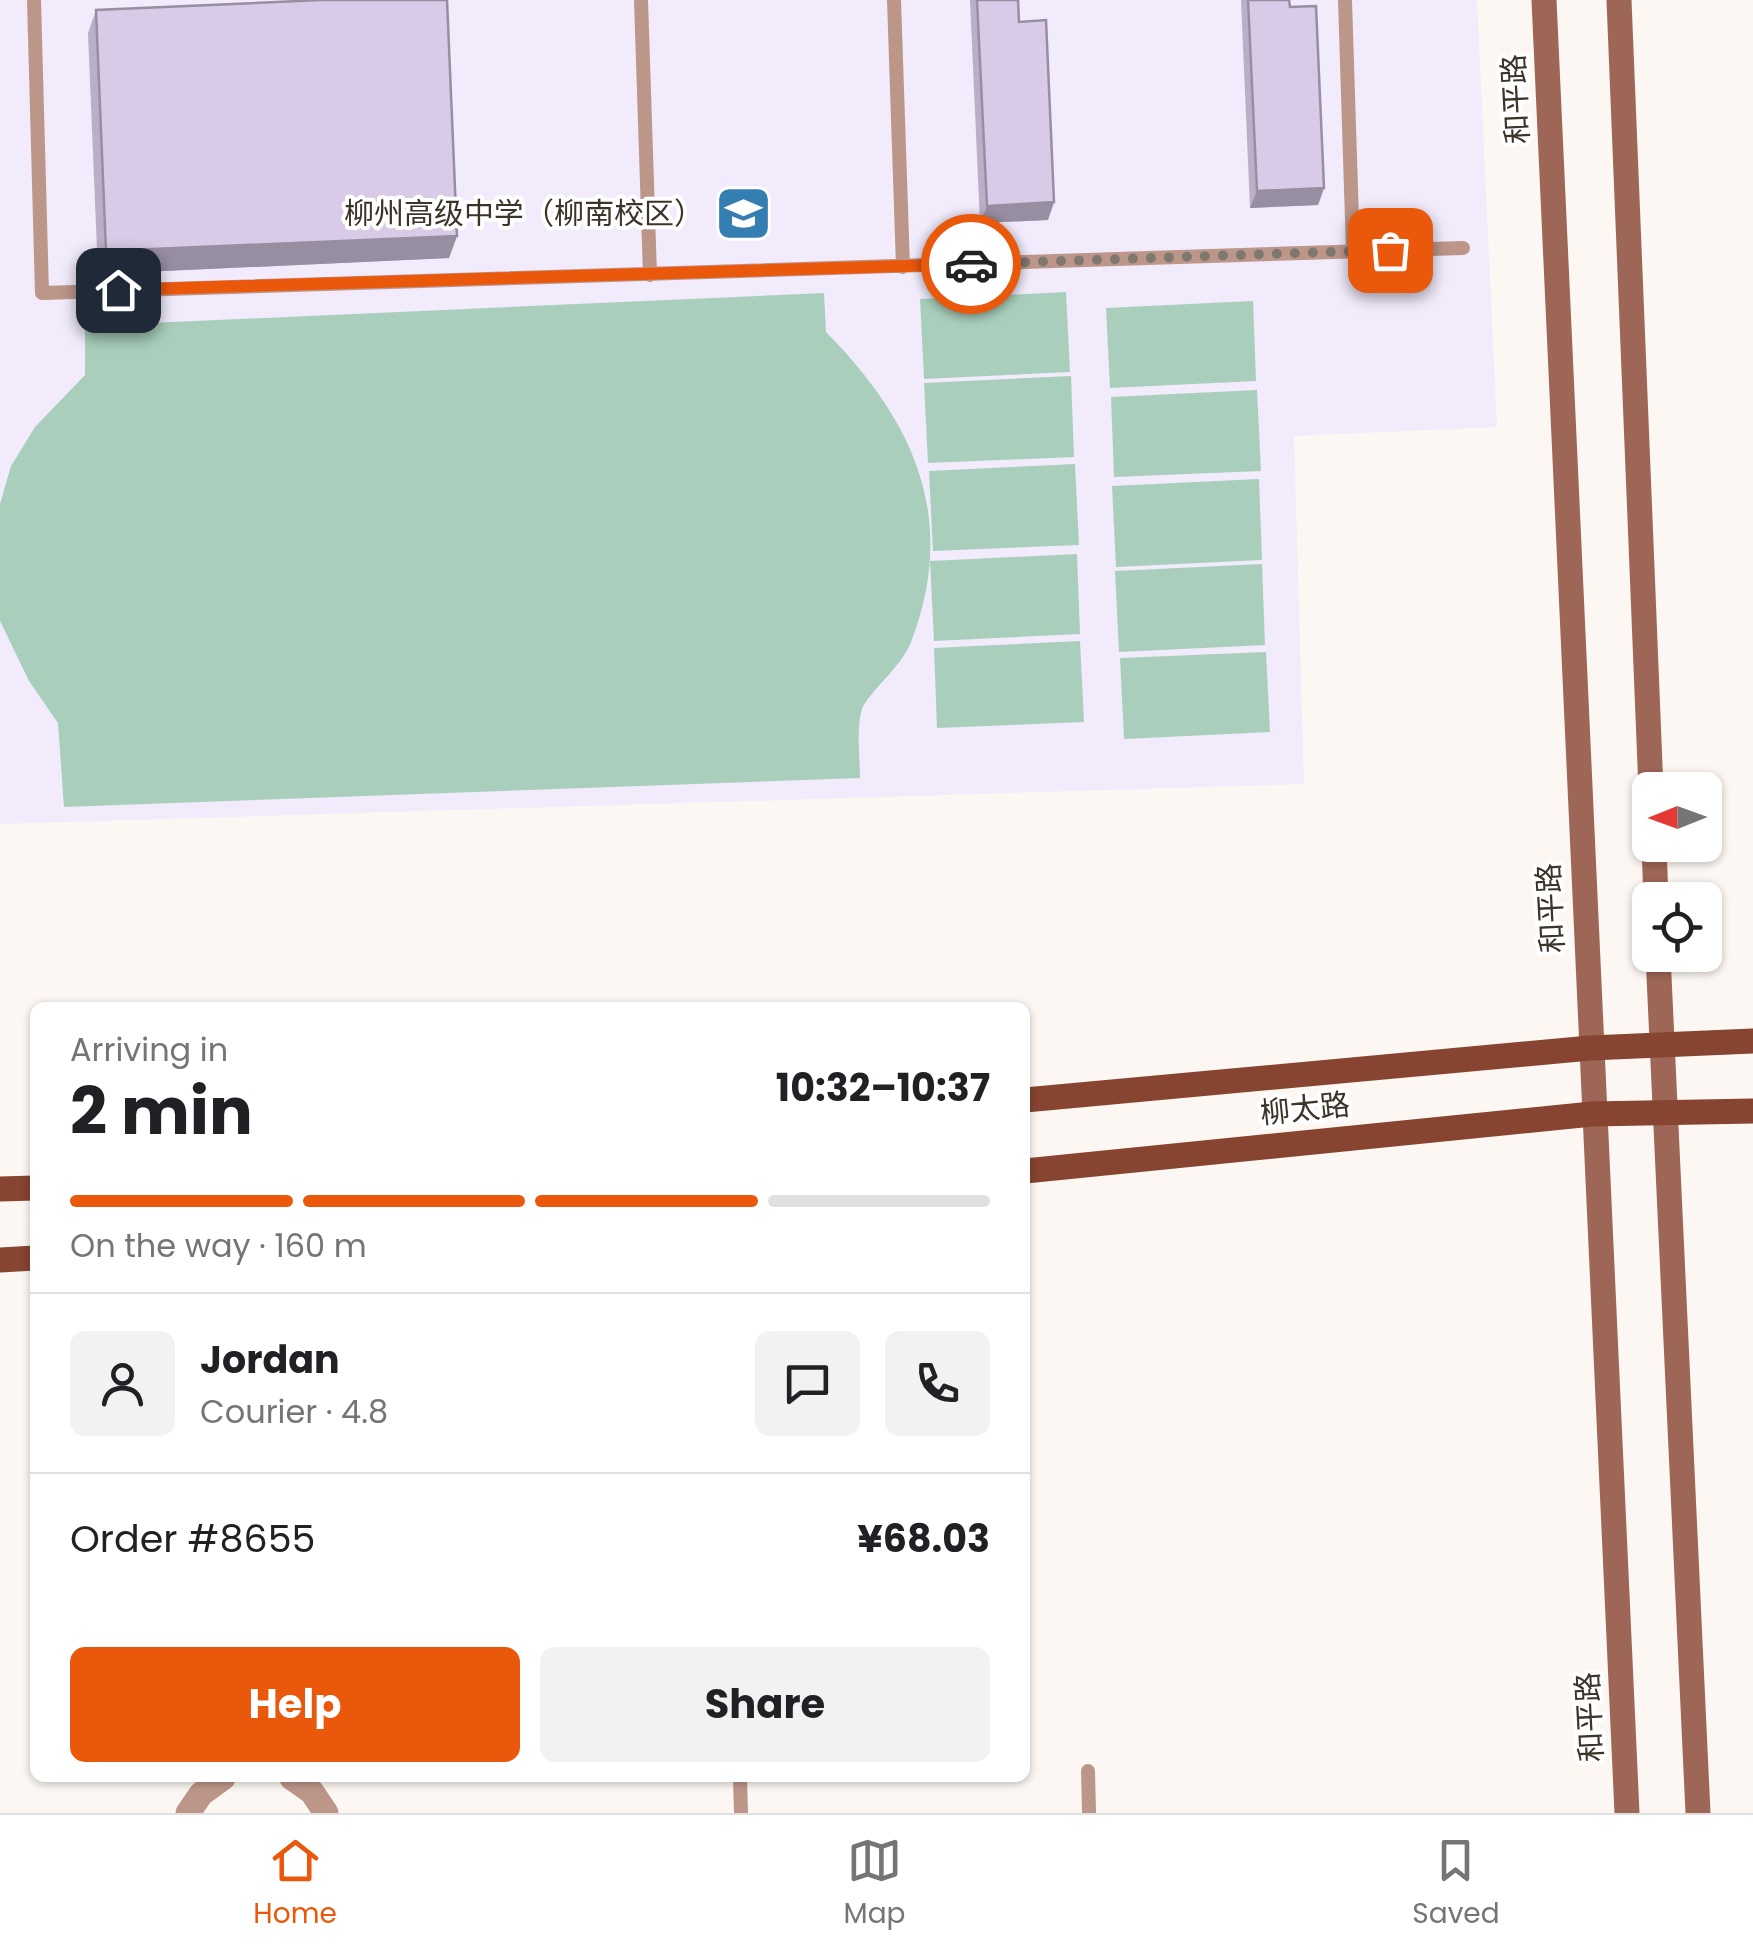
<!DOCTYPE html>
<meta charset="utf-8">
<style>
body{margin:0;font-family:Poppins,"Noto Sans SC",sans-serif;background:#f2f2f2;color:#202124;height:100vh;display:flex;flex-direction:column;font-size:38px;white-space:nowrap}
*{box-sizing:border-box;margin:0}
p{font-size:32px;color:#757577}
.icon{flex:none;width:55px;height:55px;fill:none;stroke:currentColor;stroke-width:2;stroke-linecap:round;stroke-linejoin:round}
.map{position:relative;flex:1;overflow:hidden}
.sheet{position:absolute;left:30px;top:1002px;width:1000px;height:780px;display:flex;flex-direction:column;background:#fff;border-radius:15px;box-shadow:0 2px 8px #0004}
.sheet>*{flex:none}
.needle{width:65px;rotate:269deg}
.buttons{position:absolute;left:1632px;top:772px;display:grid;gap:20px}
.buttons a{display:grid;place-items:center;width:90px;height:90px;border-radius:15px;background:#fff;box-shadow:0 2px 8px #0004;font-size:50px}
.pin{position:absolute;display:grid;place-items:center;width:85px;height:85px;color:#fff;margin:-42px;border-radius:20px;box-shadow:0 5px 15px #0006}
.courier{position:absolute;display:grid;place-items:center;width:100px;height:100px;margin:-50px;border:8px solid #ea580c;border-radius:50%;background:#fff;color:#222;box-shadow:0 2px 12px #0007}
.head em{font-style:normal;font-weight:700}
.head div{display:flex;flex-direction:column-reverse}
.head{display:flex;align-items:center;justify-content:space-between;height:170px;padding:0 40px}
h1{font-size:65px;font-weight:700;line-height:75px}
.bar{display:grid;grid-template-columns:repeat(4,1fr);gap:15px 10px;align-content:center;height:120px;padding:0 40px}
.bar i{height:12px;border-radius:8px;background:#e0e0e0}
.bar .on{background:#ea580c}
.bar p{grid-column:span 4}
.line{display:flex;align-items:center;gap:25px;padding:0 40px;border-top:2px solid #e0e0e0}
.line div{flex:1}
.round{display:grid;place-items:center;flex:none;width:105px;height:105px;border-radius:15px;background:#f2f2f2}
.cta{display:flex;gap:20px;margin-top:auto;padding:20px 40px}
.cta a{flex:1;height:115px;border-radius:15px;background:#ea580c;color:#fff;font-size:40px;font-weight:700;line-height:115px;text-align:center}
.cta a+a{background:#f2f2f2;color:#202124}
.tabs{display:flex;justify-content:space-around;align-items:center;height:140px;border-top:2px solid #e0e0e0;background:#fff;font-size:28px;color:#757577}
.tabs a{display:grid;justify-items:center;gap:5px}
.tabs .on{color:#ea580c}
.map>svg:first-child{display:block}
.education{fill:#f1ebfc}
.green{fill:#a9cfbc}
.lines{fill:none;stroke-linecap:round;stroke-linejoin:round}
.service{stroke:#bd968a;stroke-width:14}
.minor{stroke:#bd968a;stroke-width:25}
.secondary{stroke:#9e6656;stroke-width:25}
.primary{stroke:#864431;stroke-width:25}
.wall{fill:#bbafc7}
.shaded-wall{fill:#988ea2}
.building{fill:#d9cbe7;stroke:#988ea2;stroke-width:2.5}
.done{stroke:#7f786f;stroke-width:10;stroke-dasharray:0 18}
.route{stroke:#ea580c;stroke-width:12}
.labels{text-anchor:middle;stroke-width:8;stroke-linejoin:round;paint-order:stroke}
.street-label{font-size:30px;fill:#3c3329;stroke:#fff}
.poi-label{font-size:30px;fill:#3c3329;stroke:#fff;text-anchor:end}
</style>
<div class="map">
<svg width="1753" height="1813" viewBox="0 0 1753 1813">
<rect width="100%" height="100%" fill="#fcf7f2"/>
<path class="education" d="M0,0h1477l20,427 -203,9 10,348 -1304,40z"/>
<path class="green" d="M1066,292l4,80 -146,7 -4,-80z
M824,293l2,39c87,88 133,185 85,310 -8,23 -43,51 -49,67 -6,19 -2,49 -2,69l-796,29 -6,-84 -29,-42 -29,-60v-117l11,-38 24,-39 50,-52v-49z
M1253,301l3,80 -146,7 -4,-80z
M1071,376l3,81 -146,6 -4,-80z
M1257,390l4,81 -147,6 -3,-80z
M1075,464l4,81 -146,6 -4,-80z
M1259,479l3,81 -146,7 -4,-81z
M1077,554l3,80 -146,7 -4,-80z
M1262,564l3,81 -146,7 -4,-81z
M1080,641l4,81 -147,6 -3,-80z
M1266,652l4,80 -146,7 -4,-81z"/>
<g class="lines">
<path class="service" d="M34,0l8,293 1421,-45
M641,0l9,275
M894,0l9,267
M1345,0l8,251
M1088,1771l1,42
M740,1778l1,35"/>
<path class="minor" d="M292,1778l20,14 14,21
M188,1813l13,-19 22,-16"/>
<path class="secondary" d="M1544,0l83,1813
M1619,0l32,790
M1654,845l2,55
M1658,955l40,858"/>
<path class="primary" d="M1025,1100l565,-52 163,-7
M1025,1171l567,-57 161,-3
M0,1189l35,-1
M0,1260l35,-2"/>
</g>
<path class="wall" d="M970,0h48l1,22 35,180 -6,18 -68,3z
M1241,0h48l35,188 -6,17 -68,3z
M96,10l361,226 -8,22 -351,16 -10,-241z"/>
<path class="shaded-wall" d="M1324,188l-6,17 -68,3 7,-17z
M1054,202l-6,18 -68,3 7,-17z
M457,236l-8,22 -351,16 8,-23z"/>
<path class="building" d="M321,0h126l10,236 -351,15 -10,-241z
M977,0h41l1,22 27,-2 8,182 -67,4z
M1248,0h41l1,7 26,-1 8,182 -67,3z"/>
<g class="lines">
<path class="done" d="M971,264l419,-14"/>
<path class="route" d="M118,290l853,-26"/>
</g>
<defs>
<symbol id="school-square" viewBox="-11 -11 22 22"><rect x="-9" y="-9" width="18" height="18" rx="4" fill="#347eb1" stroke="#fff"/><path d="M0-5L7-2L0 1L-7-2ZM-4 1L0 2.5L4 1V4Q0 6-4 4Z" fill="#fff"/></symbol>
</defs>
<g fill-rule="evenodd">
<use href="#school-square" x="712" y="182" width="63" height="63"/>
</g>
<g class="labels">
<g class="street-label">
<text transform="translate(1516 99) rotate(-93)" y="10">和平路</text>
<text transform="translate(1551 908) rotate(-93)" y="10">和平路</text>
<text transform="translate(1305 1109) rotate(-6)" y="10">柳太路</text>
<text transform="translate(1590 1717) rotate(-93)" y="10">和平路</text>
</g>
<g class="poi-label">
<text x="704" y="224">柳州高级中学（柳南校区）</text>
</g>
</g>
</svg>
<div class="buttons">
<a><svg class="needle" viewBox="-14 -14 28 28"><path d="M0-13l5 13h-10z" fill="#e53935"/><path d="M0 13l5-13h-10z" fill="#757577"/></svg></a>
<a><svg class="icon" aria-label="locate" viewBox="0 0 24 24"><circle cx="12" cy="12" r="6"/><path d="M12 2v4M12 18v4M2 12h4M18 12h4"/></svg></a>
</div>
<div class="pin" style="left:1390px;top:250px;background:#ea580c"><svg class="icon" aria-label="bag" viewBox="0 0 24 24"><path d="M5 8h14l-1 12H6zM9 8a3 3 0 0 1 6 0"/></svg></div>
<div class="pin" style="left:118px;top:290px;background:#1f2937"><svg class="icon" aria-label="home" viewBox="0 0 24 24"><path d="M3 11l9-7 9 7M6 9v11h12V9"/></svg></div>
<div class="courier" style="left:971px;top:264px"><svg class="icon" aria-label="car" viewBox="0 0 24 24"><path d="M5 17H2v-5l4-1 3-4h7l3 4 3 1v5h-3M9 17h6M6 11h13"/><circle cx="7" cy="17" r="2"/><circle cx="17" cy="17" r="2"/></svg></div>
<section class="sheet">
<div class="head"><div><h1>2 min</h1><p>Arriving in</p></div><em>10:32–10:37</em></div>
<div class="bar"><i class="on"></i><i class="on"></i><i class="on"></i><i></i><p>On the way · 160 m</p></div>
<div class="line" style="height:180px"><a class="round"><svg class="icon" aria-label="person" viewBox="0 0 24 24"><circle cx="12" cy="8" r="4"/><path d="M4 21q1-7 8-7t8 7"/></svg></a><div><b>Jordan</b><p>Courier · 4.8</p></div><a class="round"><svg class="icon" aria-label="chat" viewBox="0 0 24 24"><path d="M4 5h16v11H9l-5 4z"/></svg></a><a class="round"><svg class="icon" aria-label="phone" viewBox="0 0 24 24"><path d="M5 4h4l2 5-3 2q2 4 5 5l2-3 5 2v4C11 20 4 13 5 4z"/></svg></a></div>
<div class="line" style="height:130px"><div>Order #8655</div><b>¥68.03</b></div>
<div class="cta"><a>Help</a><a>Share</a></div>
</section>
</div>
<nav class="tabs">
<a class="on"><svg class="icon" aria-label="home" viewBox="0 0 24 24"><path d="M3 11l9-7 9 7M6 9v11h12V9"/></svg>Home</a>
<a><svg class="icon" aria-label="map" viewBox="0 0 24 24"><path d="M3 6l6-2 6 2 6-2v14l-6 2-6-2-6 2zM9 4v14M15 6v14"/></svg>Map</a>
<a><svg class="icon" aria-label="saved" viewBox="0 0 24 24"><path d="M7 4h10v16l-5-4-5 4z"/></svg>Saved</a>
</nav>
